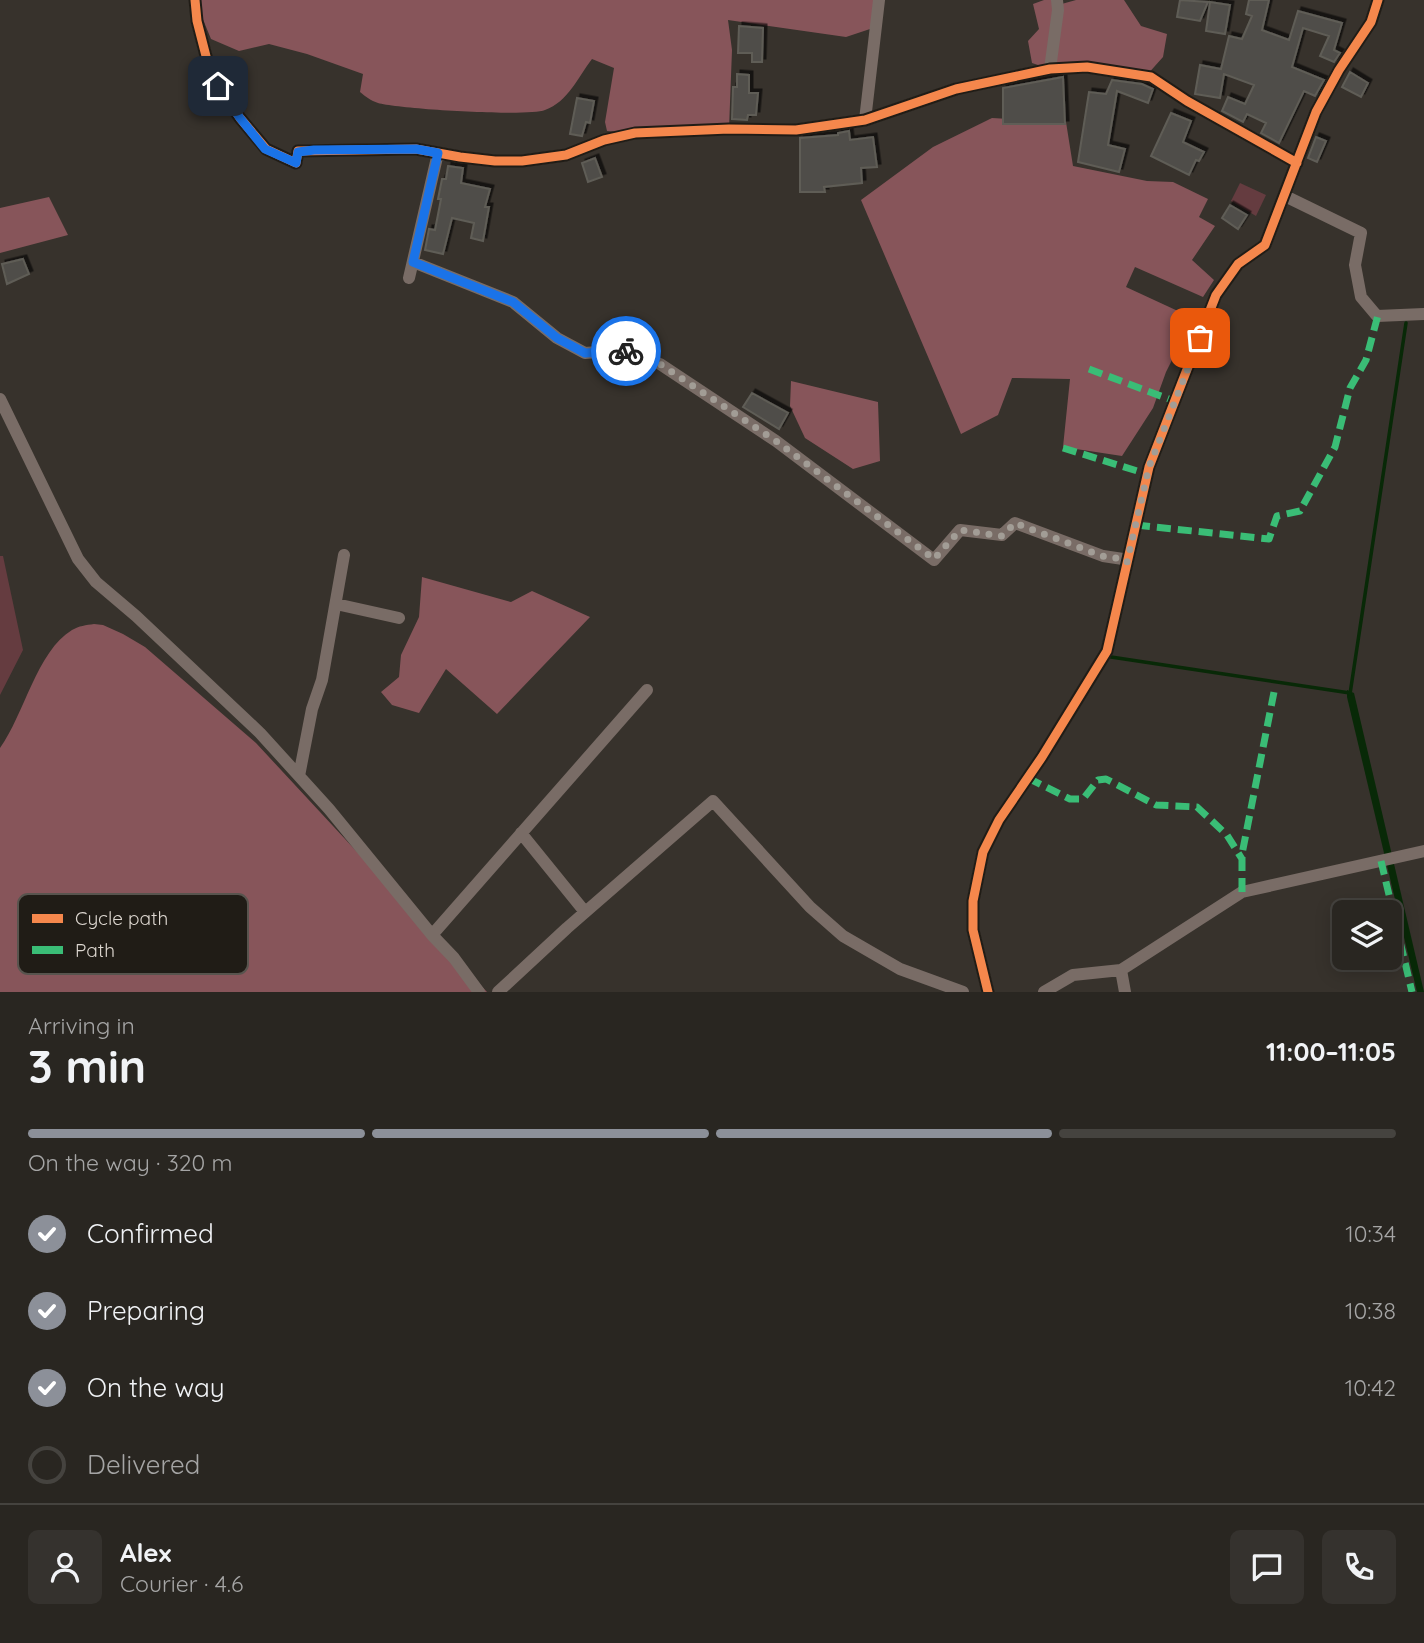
<!DOCTYPE html>
<meta charset="utf-8">
<style>
body{margin:0;font-family:Quicksand,sans-serif;background:#35322e;color:#f1f3f6;height:100vh;display:flex;flex-direction:column;font-size:26px;white-space:nowrap}
*{box-sizing:border-box;margin:0}
p{font-size:23px;color:#a5a5a5}
.icon{flex:none;width:38px;height:38px;fill:none;stroke:currentColor;stroke-width:2;stroke-linecap:round;stroke-linejoin:round}
.map{position:relative;height:992px;overflow:hidden}
.side{display:flex;flex-direction:column;background:#292621;flex:1}
.side>*{flex:none}
.buttons{position:absolute;left:1332px;top:900px;display:grid;gap:14px}
.buttons a{display:grid;place-items:center;width:70px;height:70px;border-radius:10px;background:#292621;box-shadow:0 4px 18px #0003,0 0 0 2px #45433f;font-size:35px}
.pin{position:absolute;display:grid;place-items:center;width:60px;height:60px;color:#fff;margin:-30px;border-radius:14px;box-shadow:0 4px 10px #0006}
.courier{position:absolute;display:grid;place-items:center;width:70px;height:70px;margin:-35px;border:5px solid #1a73e8;border-radius:50%;background:#fff;color:#222;box-shadow:0 2px 9px #0007}
.head em{font-style:normal;font-weight:800}
.head div{display:flex;flex-direction:column-reverse}
.head{display:flex;align-items:center;justify-content:space-between;height:119px;padding:0 28px}
h1{font-size:46px;font-weight:800;line-height:52px}
.bar{display:grid;grid-template-columns:repeat(4,1fr);gap:10px 7px;align-content:center;height:84px;padding:0 28px}
.bar i{height:9px;border-radius:5px;background:#45433f}
.bar .selected{background:#8c9099}
.bar p{grid-column:span 4}
.line{display:flex;align-items:center;gap:18px;padding:0 28px;border-top:2px solid #45433f}
.line div{flex:1}
.round{display:grid;place-items:center;flex:none;width:74px;height:74px;border-radius:10px;background:#35322e}
ol{padding:0 28px;list-style:none}
li{display:flex;align-items:center;gap:21px;height:77px}
li p{margin-inline-start:auto}
li .icon{padding:7px;border-radius:50%;background:#8c9099;color:#fff;stroke-width:4}
li:last-child{color:#a5a5a5}
li i{width:38px;height:38px;border:4px solid #45433f;border-radius:50%}
.map>svg:first-child{display:block}
.green{fill:#653c40}
.forest{fill:#87555a}
.water{fill:#082907}
.lines{fill:none;stroke-linecap:round;stroke-linejoin:round}
.stream{stroke:#082907;stroke-width:3.5}
.building{fill:#504e48;stroke:#5f5d57;stroke-width:2;filter:url(#shadow)}
.minor{stroke:#796c66;stroke-width:12}
.quiet{stroke:#3abd76;stroke-width:7;stroke-dasharray:14 7;stroke-linecap:butt}
.cycleway-casing{stroke:#201c16;stroke-width:13}
.cycleway{stroke:#f5874c;stroke-width:9}
.done{stroke:#a29d96;stroke-width:7;stroke-dasharray:0 12.6}
.route{stroke:#1a73e8;stroke-width:9}
.key{fill:#201c16;stroke:#58544e;stroke-width:2}
.key-label{font-size:19px;fill:#dcd6cf}
</style>
<div class="map">
<svg width="1424" height="992" viewBox="0 0 1424 992">
<defs>
<filter id="shadow"><feDropShadow dx="3.5" dy="-3.5" stdDeviation="0" flood-color="#0009"/></filter>
</defs>
<rect width="100%" height="100%" fill="#37322c"/>
<path class="green" d="M1240,183l26,12 -10,21 -25,-15z
M0,556h3l20,94 -23,45z"/>
<path class="forest" d="M195,0h684l-3,27 -30,10 -118,-17 4,30 -3,79 -94,4 -28,-2 -2,-9 9,-54 -22,-9c-14,18 -24,43 -47,51 -17,7 -146,-1 -167,-7 -7,-2 -13,-7 -18,-11l3,-18 -56,-20 -38,-10 -30,7 -28,-12z
M1044,0h10l4,5 18,-5h48l17,26 26,8 -4,23 -17,19 -96,-7 -18,-6 -4,-22 11,-12 -6,-25z
M992,118l74,4 7,44 74,15 26,1 35,17 -9,18 16,9 -23,34 22,20 -11,17 -68,-30 -9,20 67,31 -27,54 -13,36 -31,48 -59,-9 7,-68 -58,-1 -14,37 -37,19 -100,-234 72,-53z
M49,197l19,38 -68,18v-45z
M791,381l87,21 2,59 -27,8 -48,-31 -15,-32z
M422,577l89,25 21,-11 58,26 -93,97 -51,-45 -27,44 -27,-8 -11,-13 18,-15 2,-22 18,-38z
M94,624l9,1 20,9 22,13 111,96 231,249h-487v-244c24,-33 37,-97 72,-118 7,-4 14,-5 22,-6z"/>
<path class="water" d="M1347,690l7,3 70,299h-7l-70,-295z"/>
<g class="lines">
<path class="stream" d="M1111,657l239,36
M1350,694l56,-371"/>
</g>
<path class="building" d="M1180,0l28,2 -8,19 -23,-4z
M1249,0h20l-7,30 27,10 9,-29 44,12 -8,27 6,3 -6,9 -14,-6 9,-20 -26,-8 -11,39 32,13 -9,16 -11,-5 -25,52 -18,-10 5,-10 -19,-9 -4,8 -21,-11 6,-14 17,7 9,-19 -30,-11 -4,24 -25,-4 5,-29 21,4 8,-33 13,3 10,-23 -6,-2z
M1210,2l20,3 -5,29 -19,-3z
M739,26l24,2 -1,34h-10v-9h-14z
M1350,72l18,11 -7,14 -19,-10z
M737,74l12,1v18h9l-2,22h-8l-1,5 -15,-1 1,-32h4z
M1063,77l2,47h-62v-36z
M1112,80l30,4 11,5 -5,14 -31,-12 -9,54 17,4 -6,23 -41,-10 11,-70 17,2z
M577,98l17,3 -4,22 -4,-1 -4,14 -12,-2z
M1171,113l20,8 -8,21 21,10 -5,9 -3,-1 -7,15 -38,-19z
M849,131l1,9 23,-3 4,30 -16,1 1,15 -38,4 1,5h-25v-54l38,-3v-2z
M1316,137l10,4 -9,21 -9,-4z
M595,158l7,19 -14,5 -6,-19z
M448,166l15,2 -2,15 29,6 -5,18h4l-6,34 -12,-3 3,-15 -22,-5 -9,36 -18,-4 4,-21 6,1 6,-31h-3l4,-20h4z
M1230,205l17,10 -9,14 -16,-11z
M23,259l6,15 -22,10 -5,-20z
M752,393l36,20 -9,16 -36,-22z"/>
<g class="lines">
<path class="minor" d="M195,0l2,21 10,39 11,26 22,32 26,31 30,14 2,-12 118,-2 44,8 35,4h27l44,-6 38,-15 31,-7 94,-4 67,1 69,-10 91,-31 94,-20 37,-2 64,10 36,24 110,62
M1050,69l8,-59 -1,-10
M865,120l14,-120
M1285,196l76,37 -6,32 6,32 16,19 47,-2
M413,262l100,40 44,36 28,15 38,-3 37,14 116,77 158,119 26,-30 42,5 13,-12 88,33 20,3 4,3
M409,278l29,-125
M0,399l78,160 18,23 40,34 124,117 69,76 103,126 22,23 25,34
M336,604l63,14
M299,776l13,-67 10,-29 22,-125
M521,833l64,79
M432,935l215,-245
M1121,970l4,22
M498,992l69,-64 146,-127 97,106 33,29 57,33 63,23
M988,992l-15,-62v-29l10,-49 16,-32 43,-63 65,-106 42,-184 67,-172 22,-31 27,-19 51,-133 23,-42 32,-48 7,-22
M1044,992l29,-17 48,-5 121,-78 182,-41"/>
<path class="quiet" d="M1089,369l85,32
M1063,448l84,26
M1136,525l133,14 8,-23 23,-5 35,-64 15,-59 16,-28 12,-45
M1028,778l42,21h13l15,-19 8,-1 50,26 41,2 30,28 15,24
M1381,861l31,131
M1242,892v-38l33,-167"/>
<defs>
<path id="cycleway" d="M195,0l2,21 10,39 11,26 22,32 26,31 30,14 2,-12 118,-2 44,8 35,4h27l44,-6 38,-15 31,-7 94,-4 67,1 69,-10 91,-31 94,-20 37,-2 64,10 36,24 110,62
M988,992l-15,-62v-29l10,-49 16,-32 43,-63 65,-106 42,-184 67,-172 22,-31 27,-19 51,-133 23,-42 32,-48 7,-22"/>
</defs>
<use href="#cycleway" class="cycleway-casing"/>
<use href="#cycleway" class="cycleway"/>
</g>
<g class="lines">
<path class="done" d="M626,351l34,13 116,77 158,118 26,-29 42,6 13,-13 87,33 21,3 4,3 22,-95 51,-129"/>
<path class="route" d="M218,86l22,32 25,31 31,14 2,-11 16,-2 102,-1 22,4 -25,109 100,40 44,36 28,15 41,-2"/>
</g>
<rect x="18" y="894" width="230" height="80" rx="10" class="key"/>
<rect x="32" y="914" width="31" height="9" fill="#f5874c"/>
<rect x="32" y="946" width="31" height="8" fill="#3abd76"/>
<g class="key-label">
<text x="75" y="925">Cycle path</text>
<text x="75" y="957">Path</text>
</g>
</svg>
<div class="buttons">
<a><svg class="icon" aria-label="layers" viewBox="0 0 24 24"><path d="M12 4l9 5-9 5-9-5zM3 14l9 5 9-5"/></svg></a>
</div>
<div class="pin" style="left:1200px;top:338px;background:#ea580c"><svg class="icon" aria-label="bag" viewBox="0 0 24 24"><path d="M5 8h14l-1 12H6zM9 8a3 3 0 0 1 6 0"/></svg></div>
<div class="pin" style="left:218px;top:86px;background:#1f2937"><svg class="icon" aria-label="home" viewBox="0 0 24 24"><path d="M3 11l9-7 9 7M6 9v11h12V9"/></svg></div>
<div class="courier" style="left:626px;top:351px"><svg class="icon" aria-label="bike" viewBox="0 0 24 24"><circle cx="6" cy="16" r="4"/><circle cx="18" cy="16" r="4"/><path d="M6 16l4-8h5l3 8M10 8l3 8H6M13 5h3"/></svg></div>
</div>
<section class="side">
<div class="head"><div><h1>3 min</h1><p>Arriving in</p></div><em>11:00–11:05</em></div>
<div class="bar"><i class="selected"></i><i class="selected"></i><i class="selected"></i><i></i><p>On the way · 320 m</p></div>
<ol>
<li><svg class="icon" aria-label="check" viewBox="0 0 24 24"><path d="M5 12l5 5 9-10"/></svg>Confirmed<p>10:34</p></li>
<li><svg class="icon" aria-label="check" viewBox="0 0 24 24"><path d="M5 12l5 5 9-10"/></svg>Preparing<p>10:38</p></li>
<li><svg class="icon" aria-label="check" viewBox="0 0 24 24"><path d="M5 12l5 5 9-10"/></svg>On the way<p>10:42</p></li>
<li><i></i>Delivered</li>
</ol>
<div class="line" style="height:126px"><a class="round"><svg class="icon" aria-label="person" viewBox="0 0 24 24"><circle cx="12" cy="8" r="4"/><path d="M4 21q1-7 8-7t8 7"/></svg></a><div><b>Alex</b><p>Courier · 4.6</p></div><a class="round"><svg class="icon" aria-label="chat" viewBox="0 0 24 24"><path d="M4 5h16v11H9l-5 4z"/></svg></a><a class="round"><svg class="icon" aria-label="phone" viewBox="0 0 24 24"><path d="M5 4h4l2 5-3 2q2 4 5 5l2-3 5 2v4C11 20 4 13 5 4z"/></svg></a></div>
</section>
